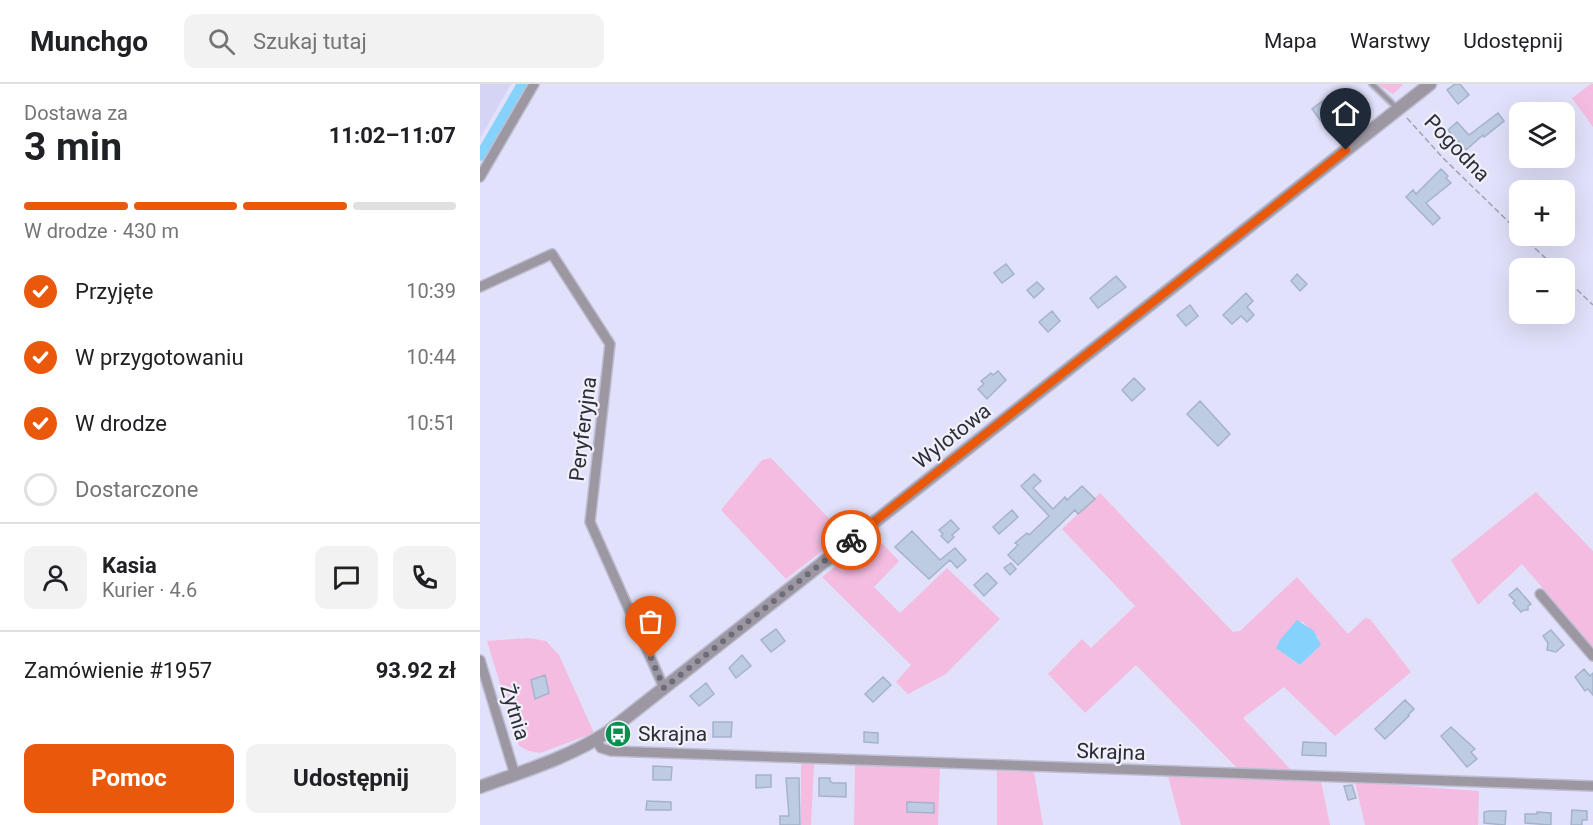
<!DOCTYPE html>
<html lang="pl">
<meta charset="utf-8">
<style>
body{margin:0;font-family:Roboto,sans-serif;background:#f2f2f2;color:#202124;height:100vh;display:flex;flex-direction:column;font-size:22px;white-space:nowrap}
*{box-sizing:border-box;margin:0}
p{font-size:20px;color:#757577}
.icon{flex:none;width:33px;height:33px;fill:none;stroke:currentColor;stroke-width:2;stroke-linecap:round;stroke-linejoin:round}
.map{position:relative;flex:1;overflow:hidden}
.panel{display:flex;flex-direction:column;background:#fff;width:480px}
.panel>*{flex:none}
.fabs{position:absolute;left:1029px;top:18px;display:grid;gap:12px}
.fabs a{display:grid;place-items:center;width:66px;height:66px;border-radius:12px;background:#fff;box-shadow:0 6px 24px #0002;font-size:30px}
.pin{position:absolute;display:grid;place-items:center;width:51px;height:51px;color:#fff;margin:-62px -26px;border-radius:50% 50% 50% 0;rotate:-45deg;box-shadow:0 0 6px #0007}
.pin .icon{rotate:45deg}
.courier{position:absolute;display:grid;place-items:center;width:60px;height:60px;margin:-30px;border:4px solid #ea580c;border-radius:50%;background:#fff;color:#222;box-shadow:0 2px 8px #0007}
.summary em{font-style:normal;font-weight:700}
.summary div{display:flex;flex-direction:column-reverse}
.summary{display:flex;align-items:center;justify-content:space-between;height:102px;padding:0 24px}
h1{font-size:39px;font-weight:700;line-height:45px}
.bar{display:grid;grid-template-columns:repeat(4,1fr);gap:9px 6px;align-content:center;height:72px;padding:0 24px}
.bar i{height:8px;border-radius:4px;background:#e0e0e0}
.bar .selected{background:#ea580c}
.bar p{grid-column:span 4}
.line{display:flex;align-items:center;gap:15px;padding:0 24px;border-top:2px solid #e0e0e0}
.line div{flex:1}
.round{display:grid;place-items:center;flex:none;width:63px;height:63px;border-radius:12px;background:#f2f2f2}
ol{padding:0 24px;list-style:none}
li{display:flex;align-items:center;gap:18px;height:66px}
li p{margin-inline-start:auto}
li .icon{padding:6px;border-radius:50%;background:#ea580c;color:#fff;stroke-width:4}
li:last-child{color:#757577}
li i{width:33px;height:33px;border:3px solid #e0e0e0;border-radius:50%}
.primary-button{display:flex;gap:12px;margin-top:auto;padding:12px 24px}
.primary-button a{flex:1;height:69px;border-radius:12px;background:#ea580c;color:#fff;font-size:24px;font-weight:700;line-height:69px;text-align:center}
.primary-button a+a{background:#f2f2f2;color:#202124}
header{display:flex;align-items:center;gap:36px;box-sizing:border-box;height:84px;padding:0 30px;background:#fff;border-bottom:2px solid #e0e0e0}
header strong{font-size:28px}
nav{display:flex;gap:33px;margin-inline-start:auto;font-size:21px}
.search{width:420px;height:54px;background:#f2f2f2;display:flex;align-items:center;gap:15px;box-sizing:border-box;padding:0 21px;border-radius:12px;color:#757577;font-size:22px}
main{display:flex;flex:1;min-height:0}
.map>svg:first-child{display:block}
.built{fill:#d5d4f5}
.green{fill:#f4bce0;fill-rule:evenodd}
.water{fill:#85d2fc}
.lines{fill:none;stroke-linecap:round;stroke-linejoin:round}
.canal{stroke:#85d2fc;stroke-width:10}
.building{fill:#becce3;stroke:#a5b3ca;stroke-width:1.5}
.service-casing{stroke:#bdbdd4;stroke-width:8}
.minor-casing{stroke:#bdbdd4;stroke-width:12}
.tertiary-casing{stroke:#bdbdd4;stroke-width:15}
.path{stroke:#a1a1b5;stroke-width:1.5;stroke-dasharray:6 3;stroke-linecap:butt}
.service{stroke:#9d97a1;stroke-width:4.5}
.minor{stroke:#9d97a1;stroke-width:9}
.tertiary{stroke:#9d97a1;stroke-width:12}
.done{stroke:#6d6c7c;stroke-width:6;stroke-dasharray:0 10.8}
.route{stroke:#ea580c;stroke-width:8}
.labels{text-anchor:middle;stroke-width:4.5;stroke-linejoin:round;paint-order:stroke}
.street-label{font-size:21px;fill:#2e2d37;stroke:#f0f0fa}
.poi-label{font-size:21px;fill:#2e2d37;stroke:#f0f0fa;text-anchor:start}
</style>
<header>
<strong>Munchgo</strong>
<div class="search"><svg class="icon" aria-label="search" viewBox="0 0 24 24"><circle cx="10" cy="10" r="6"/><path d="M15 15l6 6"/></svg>Szukaj tutaj</div>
<nav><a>Mapa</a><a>Warstwy</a><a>Udostępnij</a></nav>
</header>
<main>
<section class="panel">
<div class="summary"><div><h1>3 min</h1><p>Dostawa za</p></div><em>11:02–11:07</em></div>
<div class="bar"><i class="selected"></i><i class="selected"></i><i class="selected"></i><i></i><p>W drodze · 430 m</p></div>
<ol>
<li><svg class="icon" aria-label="check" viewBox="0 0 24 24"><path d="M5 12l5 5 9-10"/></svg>Przyjęte<p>10:39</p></li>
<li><svg class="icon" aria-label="check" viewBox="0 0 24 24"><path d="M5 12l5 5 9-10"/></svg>W przygotowaniu<p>10:44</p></li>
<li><svg class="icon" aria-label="check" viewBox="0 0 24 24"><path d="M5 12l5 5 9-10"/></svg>W drodze<p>10:51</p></li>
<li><i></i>Dostarczone</li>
</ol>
<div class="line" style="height:108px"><a class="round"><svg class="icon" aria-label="person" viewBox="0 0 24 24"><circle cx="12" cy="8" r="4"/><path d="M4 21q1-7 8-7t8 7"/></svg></a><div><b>Kasia</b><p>Kurier · 4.6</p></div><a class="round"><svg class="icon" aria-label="chat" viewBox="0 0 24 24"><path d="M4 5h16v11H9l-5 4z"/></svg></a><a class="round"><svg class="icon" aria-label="phone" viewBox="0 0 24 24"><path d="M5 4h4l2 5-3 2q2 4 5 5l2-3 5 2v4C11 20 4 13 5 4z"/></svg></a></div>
<div class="line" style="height:78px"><div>Zamówienie #1957</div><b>93.92 zł</b></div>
<div class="primary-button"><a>Pomoc</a><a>Udostępnij</a></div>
</section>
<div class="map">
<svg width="1113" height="741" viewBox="0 0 1113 741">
<rect width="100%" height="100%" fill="#e1e1fb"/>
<path class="built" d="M0,0h31l-31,54z"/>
<path class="green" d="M897,0h25l1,1 -10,9z
M1111,0h2v43l-21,-29z
M291,374l73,76 -58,45 -65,-69 41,-50z
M1056,408l57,59v96l-71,-83 -44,41 -27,-45z
M620,409l133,139 7,-1 57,-54 51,57 17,-16 5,1 41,53 -76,64 -51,-49 -41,31 50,54 28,9 9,44h-149l-13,-49 70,2 -2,-11 -100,-102 -51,48 -37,-39 34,-35 9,9 44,-42 -73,-77zM822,537l17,17 -3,12 -16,15 -15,-10 -7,-12z
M395,452l24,25 -25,26 26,26 47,-45 53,51 -54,55 -38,20 -12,-12 15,-17 -89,-88z
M48,554l18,3 13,14 35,78 -54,20 -11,-2 -10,-5 -32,-105z
M321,680h13l-3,61h-10z
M375,680l85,4 -2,57h-84z
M517,687l37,1 9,53h-46z
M875,698l124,9 -1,34h-113z"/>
<path class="water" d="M817,536l17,11 7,14 -21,20 -24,-17 4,-8z"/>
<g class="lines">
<path class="canal" d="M0,72l42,-72"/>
</g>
<path class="building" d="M975,0h5l9,11 -11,9 -11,-14z
M844,16l13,17 -13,8 -12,-16z
M1018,29l6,8 -20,16 -1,-2 -17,15 -18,-20 9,-8 12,13z
M961,85l7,7 -2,2 5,5 -25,20 14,15 -7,7 -27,-28 7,-7 3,4z
M526,180l8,10 -12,9 -8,-10z
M817,190l10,10 -7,7 -9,-10z
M636,192l10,11 -28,21 -8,-10z
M557,198l7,7 -10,9 -7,-8z
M766,209l7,8 -6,6 7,8 -7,7 -6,-6 -9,8 -9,-9z
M710,221l8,11 -12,10 -9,-11z
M572,227l8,10 -12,11 -9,-10z
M518,287l8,9 -19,19 -9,-10 6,-5 -3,-3 10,-8 2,2z
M654,294l11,11 -13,12 -10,-11z
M720,317l30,33 -12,12 -31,-32z
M554,390l7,7 -8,7 20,21 12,-12 2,3 15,-14 13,13 -17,15 -3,-4 -57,55 -10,-10 10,-10 -3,-2 12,-10 2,2 20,-19 -28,-30z
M532,426l6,7 -19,17 -6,-7z
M471,436l8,9 -7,6 2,2 -6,6 -7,-7 2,-2 -4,-4z
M432,447l28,29 15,-12 11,12 -9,8 -7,-8 -21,19 -34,-32z
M531,479l5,6 -6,6 -6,-7z
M507,489l10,10 -13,13 -10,-11z
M1037,504l14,16 -3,2v4h-4l-3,2 -8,-9 2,-2 -6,-6z
M296,545l9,12 -14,11 -10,-12z
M1071,546l13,15 -8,7 -9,-2 1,-7 -5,-7z
M262,571l9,11 -15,12 -7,-10z
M1104,585l6,7 3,-3v22l-5,-6 -3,2 -10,-14z
M65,591l4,18 -14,6 -4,-19z
M403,593l8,8 -18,17 -8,-8z
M226,599l8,11 -15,12 -9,-10z
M925,616l9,9 -6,6 1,1 -24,23 -10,-10z
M233,638h19l-1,15h-18z
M971,643l24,22 -4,3 6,7 -10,8 -26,-31z
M384,648l14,1v10l-14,-1z
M823,658l23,1v13l-24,-1z
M173,682l19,1 -1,13h-18z
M276,691h15v12l-15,1z
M306,694h13l1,47h-20v-9h9z
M339,694h11v3l3,2h13v14l-27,-1z
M872,701l4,13 -8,2 -4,-14z
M167,717l24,1v8h-25z
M427,718l27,1v10l-27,-1z
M1092,726l15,1v9h-5v5h-11z
M1009,727h17l-1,14 -21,-2v-11z
M1057,728l14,1v12l-26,-2v-9h12z"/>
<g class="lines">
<defs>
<path id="service" d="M892,0l26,25"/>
<path id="minor" d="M0,93l54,-93
M0,203l72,-33 58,90 -20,178 74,166
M1060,510l53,62
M0,576l35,115
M116,656l5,8 10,3 982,35"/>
<path id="tertiary" d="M0,703c44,-16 88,-29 128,-55l822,-648"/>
</defs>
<use href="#service" class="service-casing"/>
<use href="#minor" class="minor-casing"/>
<use href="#tertiary" class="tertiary-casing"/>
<path class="path" d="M927,34l36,40 77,75
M1042,152l34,32
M1084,193l29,28"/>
<use href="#service" class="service"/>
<use href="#minor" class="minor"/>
<use href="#tertiary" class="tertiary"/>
</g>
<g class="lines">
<path class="done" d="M171,574l13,30 187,-148"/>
<path class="route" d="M371,456l495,-390"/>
</g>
<defs>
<symbol id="bus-disc" viewBox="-11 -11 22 22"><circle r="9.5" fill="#06904e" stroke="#f0f0fa"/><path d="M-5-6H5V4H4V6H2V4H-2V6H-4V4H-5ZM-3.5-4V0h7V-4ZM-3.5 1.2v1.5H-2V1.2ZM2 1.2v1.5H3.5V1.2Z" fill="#fff"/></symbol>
</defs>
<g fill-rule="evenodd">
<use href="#bus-disc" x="123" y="635" width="30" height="30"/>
</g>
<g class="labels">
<g class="street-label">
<text transform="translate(977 64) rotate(46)" y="7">Pogodna</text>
<text transform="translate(103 345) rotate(-83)" y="7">Peryferyjna</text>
<text transform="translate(472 352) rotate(-38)" y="7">Wylotowa</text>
<text transform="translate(35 628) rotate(73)" y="7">Żytnia</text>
<text transform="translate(631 668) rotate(2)" y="7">Skrajna</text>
</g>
<g class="poi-label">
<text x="158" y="657">Skrajna</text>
</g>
</g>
</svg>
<div class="fabs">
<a><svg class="icon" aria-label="layers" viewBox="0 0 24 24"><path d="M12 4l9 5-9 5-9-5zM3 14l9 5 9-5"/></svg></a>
<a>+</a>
<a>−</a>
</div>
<div class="pin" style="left:171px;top:574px;background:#ea580c"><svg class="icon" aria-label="bag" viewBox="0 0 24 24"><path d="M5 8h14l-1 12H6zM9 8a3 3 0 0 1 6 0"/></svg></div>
<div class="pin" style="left:866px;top:66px;background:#1f2937"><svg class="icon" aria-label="home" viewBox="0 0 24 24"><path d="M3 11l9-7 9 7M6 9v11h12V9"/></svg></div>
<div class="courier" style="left:371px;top:456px"><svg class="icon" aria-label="bike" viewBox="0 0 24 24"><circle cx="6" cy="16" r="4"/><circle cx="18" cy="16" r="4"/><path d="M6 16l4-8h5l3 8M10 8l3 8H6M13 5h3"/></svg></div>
</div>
</main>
